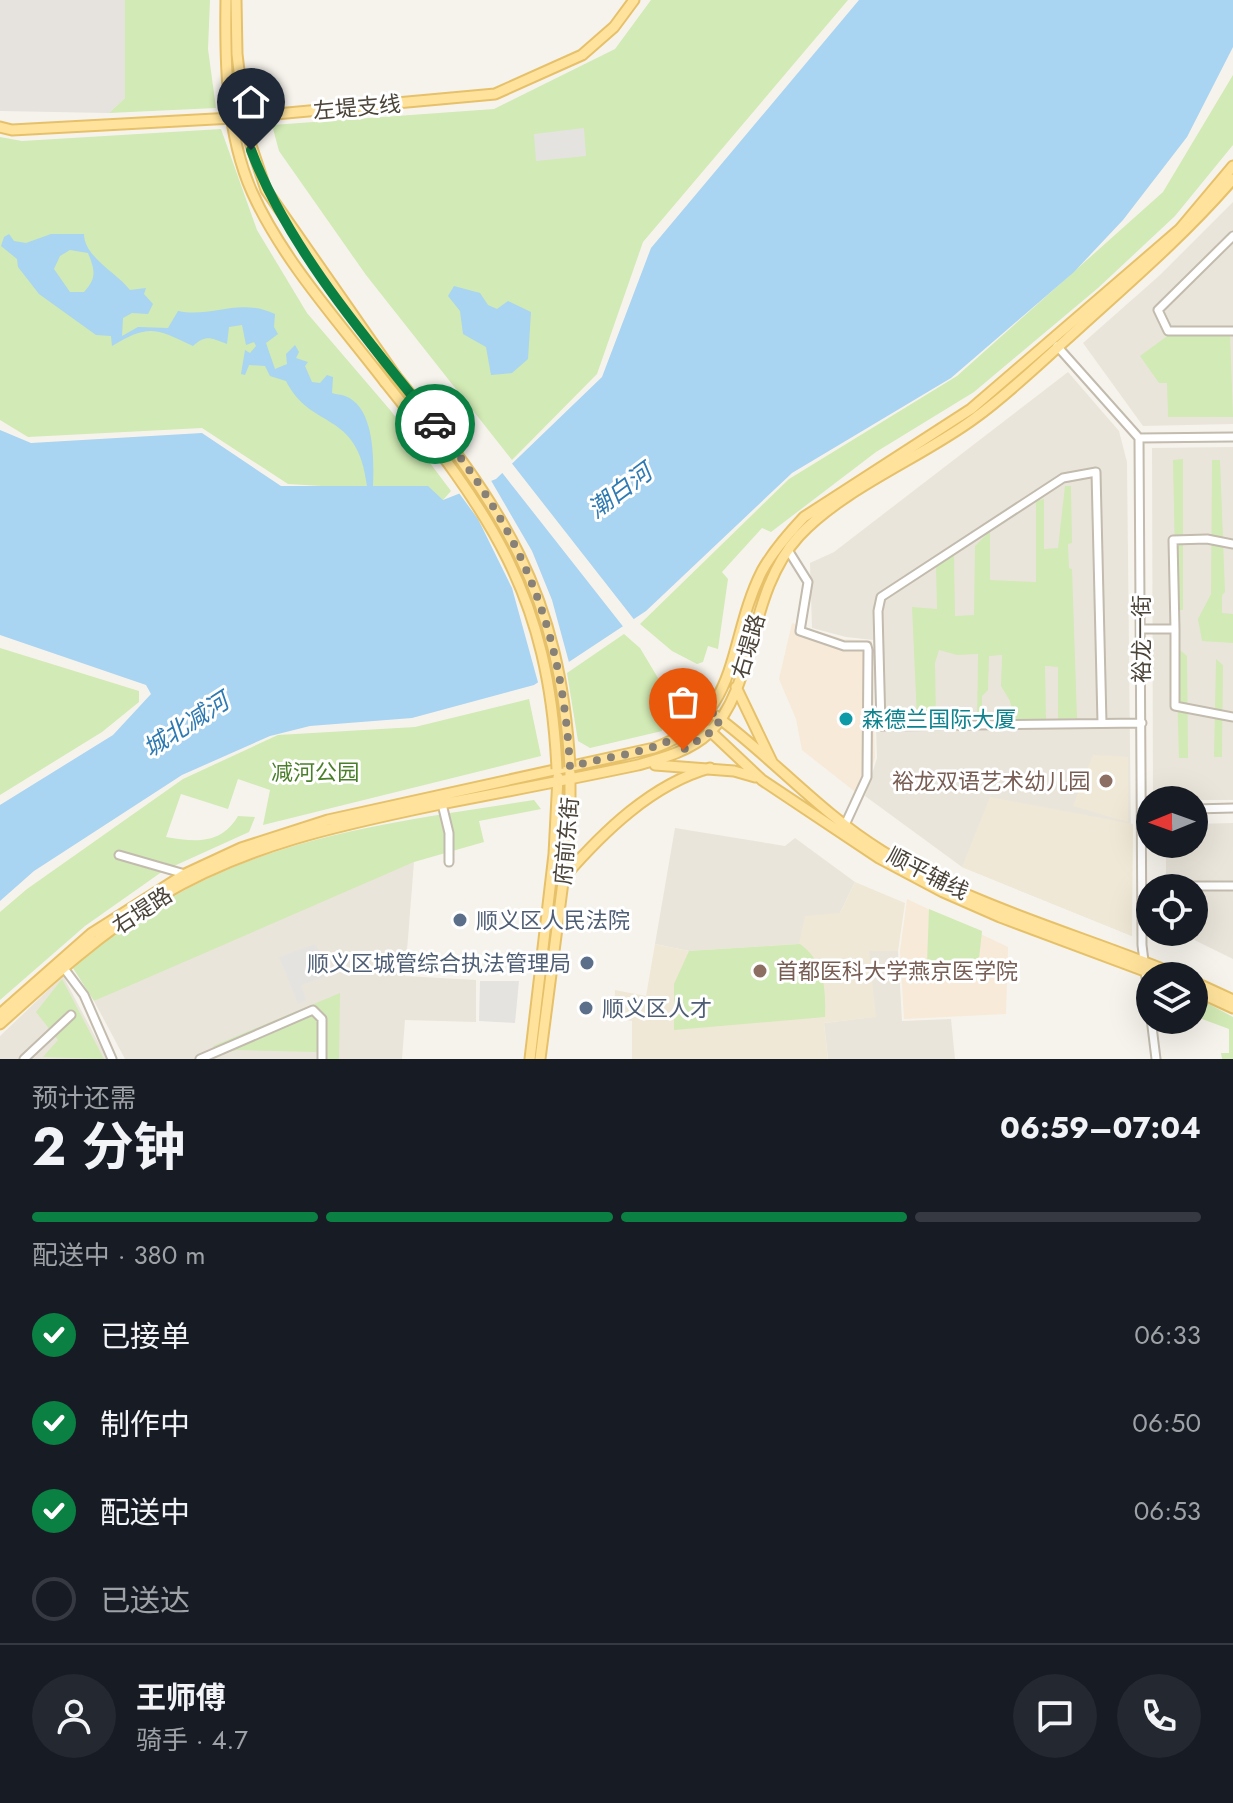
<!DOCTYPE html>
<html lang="zh">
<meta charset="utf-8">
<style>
body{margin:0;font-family:Jost,"Noto Sans SC",sans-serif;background:#242831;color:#f1f3f6;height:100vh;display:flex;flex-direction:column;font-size:30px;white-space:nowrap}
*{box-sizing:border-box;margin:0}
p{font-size:26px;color:#9ea1a6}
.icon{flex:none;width:44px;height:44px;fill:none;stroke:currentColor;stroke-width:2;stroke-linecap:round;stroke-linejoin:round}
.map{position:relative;height:1059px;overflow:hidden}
.drawer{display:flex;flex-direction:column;background:#171b24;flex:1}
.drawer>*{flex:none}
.needle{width:52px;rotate:269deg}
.controls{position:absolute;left:1136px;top:786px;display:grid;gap:16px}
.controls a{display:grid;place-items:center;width:72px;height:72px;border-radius:50%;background:#171b24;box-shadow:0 8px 32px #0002;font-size:40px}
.pin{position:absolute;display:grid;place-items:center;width:68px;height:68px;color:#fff;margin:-82px -34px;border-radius:50% 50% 50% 0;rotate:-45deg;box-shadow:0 0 8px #0007}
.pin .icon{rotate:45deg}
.courier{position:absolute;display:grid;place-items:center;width:80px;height:80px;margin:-40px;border:6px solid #0b8043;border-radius:50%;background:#fff;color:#222;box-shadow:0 2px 10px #0007}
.headline em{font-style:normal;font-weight:700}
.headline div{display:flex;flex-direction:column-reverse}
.headline{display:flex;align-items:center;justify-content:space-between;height:136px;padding:0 32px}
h1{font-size:52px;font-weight:700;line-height:60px}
.bar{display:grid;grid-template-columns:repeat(4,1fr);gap:12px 8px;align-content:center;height:96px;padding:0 32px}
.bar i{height:10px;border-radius:6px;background:#363941}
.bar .selected{background:#0b8043}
.bar p{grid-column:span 4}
.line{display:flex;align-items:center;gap:20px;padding:0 32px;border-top:2px solid #363941}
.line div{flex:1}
.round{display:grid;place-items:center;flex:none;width:84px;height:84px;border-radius:42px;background:#242831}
ol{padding:0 32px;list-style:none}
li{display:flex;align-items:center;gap:24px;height:88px}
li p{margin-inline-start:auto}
li .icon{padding:8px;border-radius:50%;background:#0b8043;color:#fff;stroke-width:4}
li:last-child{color:#9ea1a6}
li i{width:44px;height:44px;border:4px solid #363941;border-radius:50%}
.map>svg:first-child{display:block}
.residential{fill:#eae5da}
.commercial{fill:#f7ead8}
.industrial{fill:#e6e2dd}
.education{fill:#efe8d6}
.green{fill:#d2eab5}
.parking{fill:#e5e3e0}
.water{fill:#a9d4f2;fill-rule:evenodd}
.pier{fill:#f6f3ec}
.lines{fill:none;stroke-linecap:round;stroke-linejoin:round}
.minor-casing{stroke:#c2bbae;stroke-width:11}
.major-casing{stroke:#e6c16a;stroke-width:13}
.minor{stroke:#fff;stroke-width:7}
.major{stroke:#ffe39c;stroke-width:9}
.major-bridge-casing{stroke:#e6c16a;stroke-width:13;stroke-linecap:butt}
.major-bridge{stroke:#ffe39c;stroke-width:9}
.done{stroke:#878178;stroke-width:8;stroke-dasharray:0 14.4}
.route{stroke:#0b8043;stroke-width:10}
.culture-dot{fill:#0f9aa8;stroke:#fff;stroke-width:3}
.education-dot{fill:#8d6e63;stroke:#fff;stroke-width:3}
.service-dot{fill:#5c6f8a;stroke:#fff;stroke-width:3}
.labels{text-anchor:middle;stroke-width:6;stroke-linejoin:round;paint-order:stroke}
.street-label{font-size:22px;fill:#4b4439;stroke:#fff}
.culture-label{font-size:22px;fill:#0d838f;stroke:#fff;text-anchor:start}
.park-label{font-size:22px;fill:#4a7f2a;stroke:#fff}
.education-label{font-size:22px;fill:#785e54;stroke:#fff;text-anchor:end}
.service-label{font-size:22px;fill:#4e5e75;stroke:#fff;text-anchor:start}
.water-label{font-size:24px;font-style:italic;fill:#2e7ab2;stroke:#fff}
</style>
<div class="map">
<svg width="1233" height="1059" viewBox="0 0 1233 1059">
<rect width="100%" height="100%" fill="#f6f3ec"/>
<path class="residential" d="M1233,202v222l-90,2 -60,-83 77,-68z
M1068,372l51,59 8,31 5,474 -170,-69 -97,-71 12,-38 -4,-118 -27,-3 -34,-9 -2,-65 24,-11z
M1233,447v353h-80l-1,-352z
M1233,823v136l-55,-27h16v-44h-28v-44h28v-20z
M675,828l110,18 10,-8 60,44 -15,31 -40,31 -111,7 -34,-7z
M414,862l-9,114 71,4v42l-71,-2 -3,39h-277l-31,-58 159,-75z
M868,951h30l4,70 49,-2 4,40h-127l-4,-36 48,-6z
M63,976l44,83h-107v-23z"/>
<path class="commercial" d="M792,623l51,16 29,2 3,117 -12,40 -61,-48 -6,-31 -17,-40z
M907,899l101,48 -2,67 -102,5 -4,-68z"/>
<path class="industrial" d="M0,0h125v98l-16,15 -109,-2z"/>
<path class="education" d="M1093,755l35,2v65l-55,-16z
M990,797l143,27 -1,112 -170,-69z
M855,882l50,21 -7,48h-29l7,66 -52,6 4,36h-196v-38l-18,-3 1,-28 31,6 9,-52 34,7 110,-7 6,-28 35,-3z"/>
<path class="green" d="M125,0h85l-2,49 8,59 -107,5 16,-15z
M651,0h197l-205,242 -46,132 -85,86 -146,-185 -87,-124 -7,-26 222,-16 121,-60z
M1233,75v70l-58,71 -77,72 -124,104 -98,60 -105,80 -9,-4 -40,44 6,7 -10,70 -10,-3 -5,16 -6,2 -25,-13 -32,-27 149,-145 168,-103 206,-184z
M221,129l36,101 50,83 84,98 60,80 -8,9 -89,-12 -66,-4 -86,-56 -174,9 -28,-17v-283l22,4z
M1230,333l3,84h-65l-1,-34h-8l-19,-27 30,-22z
M1183,459v151h-7l-3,-150z
M1212,460h8l5,132 -3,3v18l11,1v29l-31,-2 -4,-22 13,-25z
M1065,486h6l1,57 -4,1 1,24 3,1 5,149 -19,1v-52l-13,-1 1,54 -32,1 -4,-20 -9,-15 1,-31 -13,1 -1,34 -6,6v24l-5,2 1,-68 -21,1 -18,-5 -4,13 1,56h-19l-5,-112 25,2 -1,-45 18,-11 1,63 19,-1 1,-69 15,-15v49l46,2v-81l8,-2v50l14,-1z
M624,634l16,14 27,45 -5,38 -72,17 -12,-7 -11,-68z
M0,648l139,43v11l-37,30 -102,63z
M1180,650l7,6 1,102h-9l-3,-102z
M1216,659l7,6 -1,92h-8z
M529,699l12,57 -278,69 7,-35 -32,-11 -10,30 -47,-15 -15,43c29,5 55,8 72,-21l17,1 -6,15 -86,39 -78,55 -85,74v-88l27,-23 156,-110 95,-44 137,-8z
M534,800l7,9 -62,12 5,21 -70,20 -320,139 -23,-36c55,-42 113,-80 178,-104 90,-34 190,-46 285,-61z
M929,909l53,22 -4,37 -51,-4z
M800,944c24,17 26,44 25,73l-151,13v-46l15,-33z
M62,979l42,80 -61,-2 15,-17 -22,-28z
M340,993l-1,66h-21v-7l-81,-2 -20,5 -4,-9z
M1194,996l39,21v42h-11l-1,-6h8v-24l-35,-13z"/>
<path class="parking" d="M584,128l2,28 -50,5 -2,-27z
M315,944l6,10 3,23 -23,8 5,15 -8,4 -19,-47z
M480,981h39l-4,42 -36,-2z"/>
<path class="water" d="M859,0h374v47l-46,90 -64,83 -49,52 -123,106 -159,95 -146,138 -112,74 -122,33 -102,8 -40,10 -88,39 -148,96 -34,30v-96l113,-70 38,-41 -5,-9 -146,-50v-205l31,13 171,-10 79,53h86c-9,-77 -56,-55 -81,-105l-16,-5 -5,-10 -16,-1 -4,10 -4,-1 4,-24 5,3 6,-7 -2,-4 -8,3 -4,-20 -13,2 -2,17c-16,-6 -21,-10 -34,2 -37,-18 -45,-22 -81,0l-1,-10 -15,-1 -57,-41 -21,-27 -1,-8 -16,-13 3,-9 5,-3 5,7 12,2 25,-9h33c0,23 33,39 46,56l16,-2 -2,6 9,10 -5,10 -16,-1 -9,5 -1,18 16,-9 30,1 10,-17c35,7 60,-14 97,3l-1,13 4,7 -12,9 9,26 12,-5 -1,-10 9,-9 4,7 -3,6 12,4 -3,4 7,16 8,1 7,-8 6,2 -1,16c4,2 9,1 13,3 30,11 29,64 28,90h55l15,14 53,-21 106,-102 49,-129zM70,250l18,3c7,17 9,25 -4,39h-14l-16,-23 6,-13z
M454,286l26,7 8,12 9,4 11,-8 23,11 -3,47 -16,14 -21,2 -5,-28 -23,-13 -3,-23 -12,-15z"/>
<path class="pier" d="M510,461l126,161 -11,7 -125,-159z
M489,477l43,74 20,49 18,66 -31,20 -27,-98 -34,-69 -22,-30z"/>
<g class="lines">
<defs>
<path id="minor" d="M1233,236l-75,74 10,21h65
M1057,346l82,92 3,507 14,114
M1139,438l94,-1
M788,550l20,32 -8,49 44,15h23l1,4 -1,127 -23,50
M1141,629h34v77l58,11
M1175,629l-2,-89 34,-1 26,5
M1102,723l-6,-251 -33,6 -182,119 -3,14 3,115 261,-3
M442,804l7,29v29
M1194,809l39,-1
M119,855l66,19
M1188,886h45
M63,967l21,28 28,64
M24,1059l47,-44
M200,1059l113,-49 9,9v40"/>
<path id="major" d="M226,0c-1,62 0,134 26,192 31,69 87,130 133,190
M236,0l1,54 9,76 20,60 129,185
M0,127l12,3 221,-12 262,-24 87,-39 32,-28 20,-27
M736,687l36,75
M716,716c57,42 104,97 166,135 91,56 199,84 298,125
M709,730l53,50 117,78 64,34 57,25 158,59
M655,765l79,6 21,6
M564,877c39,-45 88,-93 146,-109
M1194,982l39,18
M1194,990l39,18
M0,1014l92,-81 93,-59 56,-26 87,-28 326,-72c89,-32 72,-106 108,-177 11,-20 26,-37 42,-54l167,-108 209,-180 53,-63
M0,1024c51,-46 102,-92 161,-128 85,-51 179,-71 275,-91 68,-13 135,-26 202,-40 25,-7 52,-14 71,-32 48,-46 37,-139 90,-197 46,-49 122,-78 176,-118 33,-24 62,-52 92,-79 58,-53 115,-101 166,-160
M530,1059l24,-205 4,-77
M540,1059l30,-231v-55"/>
</defs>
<use href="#minor" class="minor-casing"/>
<use href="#major" class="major-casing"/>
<use href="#minor" class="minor"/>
<use href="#major" class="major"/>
<defs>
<path id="major-bridge" d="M395,375c108,133 165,216 175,392
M385,382c106,132 164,212 172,387"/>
</defs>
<use href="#major-bridge" class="major-bridge-casing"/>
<use href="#major-bridge" class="major-bridge"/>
</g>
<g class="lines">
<path class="done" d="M435,424c87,110 127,202 135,343 51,-15 102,-13 140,-56l11,8 -10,13 -28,18"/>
<path class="route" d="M251,150c36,97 119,193 184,274"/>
</g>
<circle class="culture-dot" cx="846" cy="719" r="8"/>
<g class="education-dot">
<circle cx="1106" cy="781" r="8"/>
<circle cx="760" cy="971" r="8"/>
</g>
<g class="service-dot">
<circle cx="460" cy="920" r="8"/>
<circle cx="587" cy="963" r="8"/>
<circle cx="586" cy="1008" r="8"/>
</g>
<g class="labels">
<g class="street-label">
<text transform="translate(357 107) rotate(-5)" y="8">左堤支线</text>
<text transform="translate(1141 639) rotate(-90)" y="8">裕龙一街</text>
<text transform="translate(748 646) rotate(-74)" y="8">右堤路</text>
<text transform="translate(566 841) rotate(-85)" y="8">府前东街</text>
<text transform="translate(928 873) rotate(27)" y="8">顺平辅线</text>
<text transform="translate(142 910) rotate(-33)" y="8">右堤路</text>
</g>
<g class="culture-label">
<text x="862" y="727">森德兰国际大厦</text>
</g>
<g class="park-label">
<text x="315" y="780">减河公园</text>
</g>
<g class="education-label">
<text x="1090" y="789">裕龙双语艺术幼儿园</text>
<text x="776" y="979" text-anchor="start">首都医科大学燕京医学院</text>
</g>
<g class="service-label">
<text x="476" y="928">顺义区人民法院</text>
<text x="571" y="971" text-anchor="end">顺义区城管综合执法管理局</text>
<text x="602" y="1016">顺义区人才</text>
</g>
<g class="water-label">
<text transform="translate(620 491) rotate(-37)" y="8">潮白河</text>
<text transform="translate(186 725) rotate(-33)" y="8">城北减河</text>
</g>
</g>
</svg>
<div class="controls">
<a><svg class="needle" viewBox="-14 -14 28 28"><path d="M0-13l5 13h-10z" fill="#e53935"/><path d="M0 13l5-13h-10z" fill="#9ea1a6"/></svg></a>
<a><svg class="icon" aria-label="locate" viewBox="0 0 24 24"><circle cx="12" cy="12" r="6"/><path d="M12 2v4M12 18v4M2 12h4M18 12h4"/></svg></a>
<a><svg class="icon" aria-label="layers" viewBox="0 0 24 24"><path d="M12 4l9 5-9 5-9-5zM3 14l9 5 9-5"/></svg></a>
</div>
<div class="pin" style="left:683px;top:750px;background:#ea580c"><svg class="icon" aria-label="bag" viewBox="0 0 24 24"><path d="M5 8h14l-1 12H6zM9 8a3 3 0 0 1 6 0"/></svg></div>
<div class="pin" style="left:251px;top:150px;background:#1f2937"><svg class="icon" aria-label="home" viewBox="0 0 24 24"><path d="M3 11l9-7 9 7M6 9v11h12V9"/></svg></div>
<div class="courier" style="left:435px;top:424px"><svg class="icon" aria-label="car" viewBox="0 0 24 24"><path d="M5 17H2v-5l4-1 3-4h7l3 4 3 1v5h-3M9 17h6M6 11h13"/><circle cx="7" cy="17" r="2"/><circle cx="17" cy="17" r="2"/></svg></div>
</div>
<section class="drawer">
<div class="headline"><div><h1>2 分钟</h1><p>预计还需</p></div><em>06:59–07:04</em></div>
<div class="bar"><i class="selected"></i><i class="selected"></i><i class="selected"></i><i></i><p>配送中 · 380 m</p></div>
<ol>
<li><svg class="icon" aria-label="check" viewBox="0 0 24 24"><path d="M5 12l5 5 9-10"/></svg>已接单<p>06:33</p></li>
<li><svg class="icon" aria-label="check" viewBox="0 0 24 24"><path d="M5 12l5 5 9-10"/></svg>制作中<p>06:50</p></li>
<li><svg class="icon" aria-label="check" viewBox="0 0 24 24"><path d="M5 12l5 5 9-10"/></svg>配送中<p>06:53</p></li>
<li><i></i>已送达</li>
</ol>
<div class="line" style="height:144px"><a class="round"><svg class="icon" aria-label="person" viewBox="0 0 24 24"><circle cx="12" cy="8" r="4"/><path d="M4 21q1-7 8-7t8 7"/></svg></a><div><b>王师傅</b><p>骑手 · 4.7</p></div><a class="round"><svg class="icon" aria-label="chat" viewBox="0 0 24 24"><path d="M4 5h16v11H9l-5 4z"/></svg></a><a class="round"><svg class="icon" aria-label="phone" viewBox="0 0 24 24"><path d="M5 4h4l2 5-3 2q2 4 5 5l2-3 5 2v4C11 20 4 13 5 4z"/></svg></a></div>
</section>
